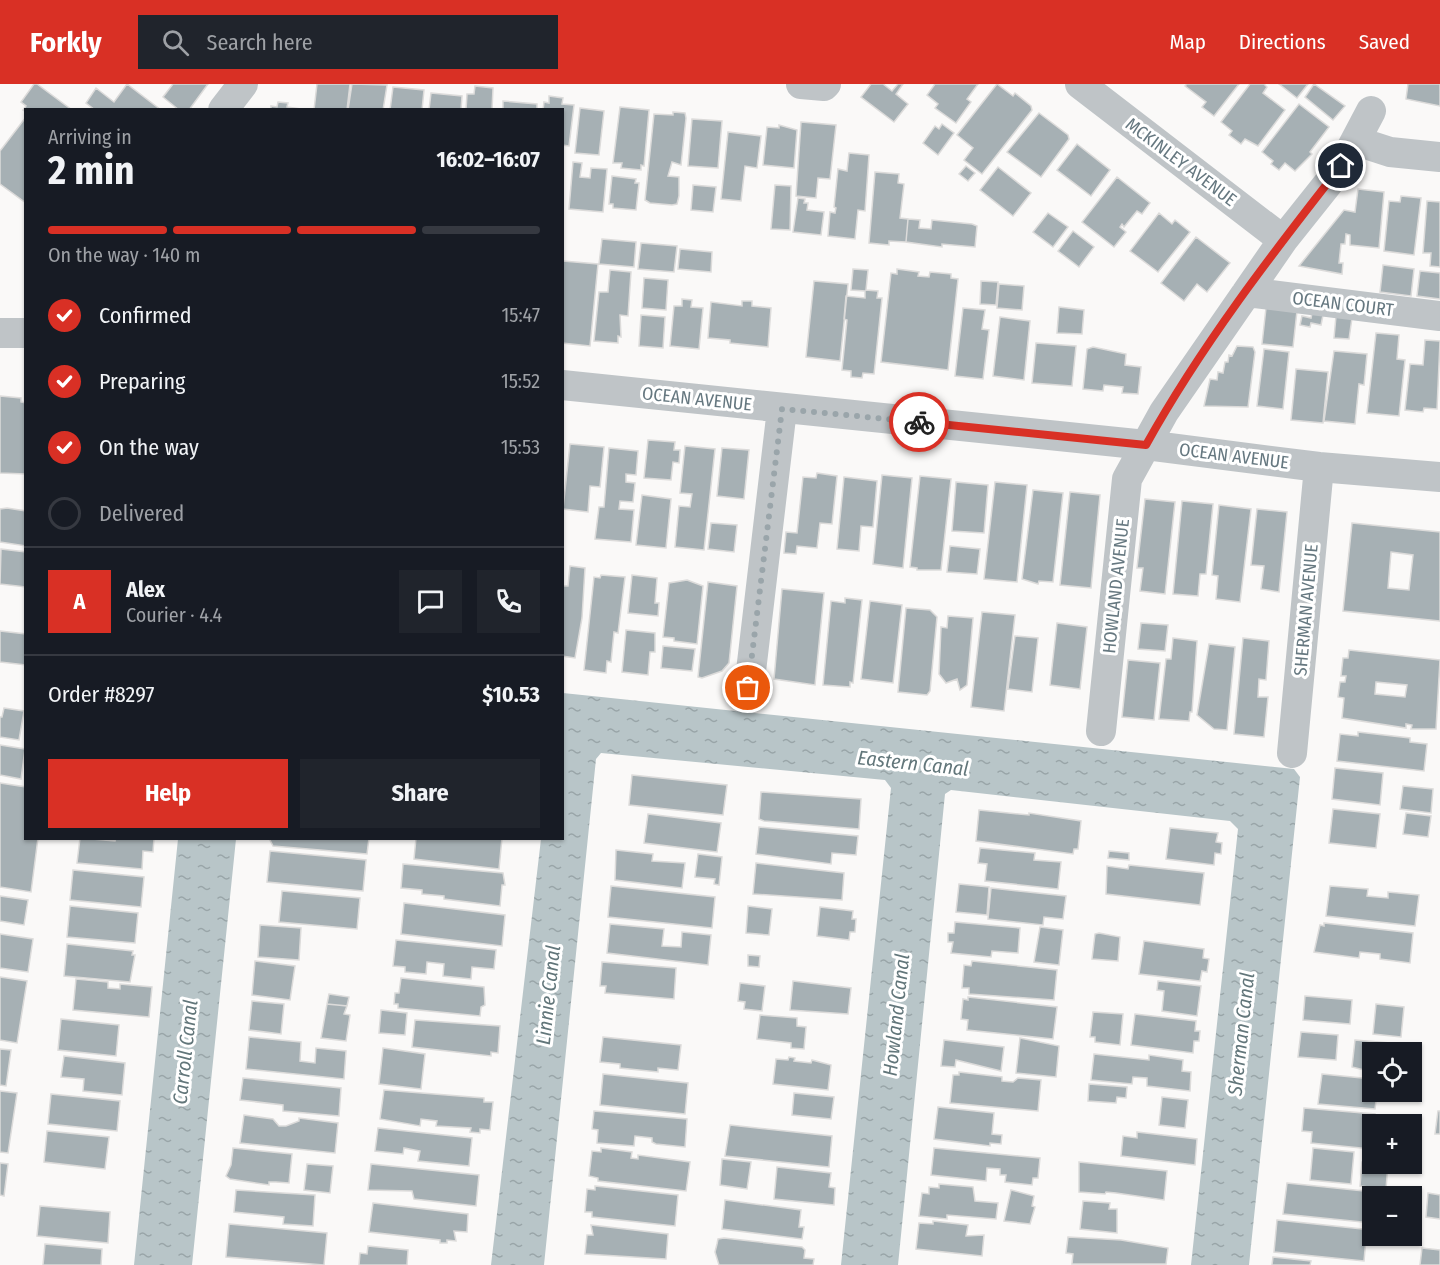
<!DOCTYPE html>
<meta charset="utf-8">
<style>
body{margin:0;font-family:"Fira Sans Condensed",sans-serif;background:#20242c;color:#f1f3f6;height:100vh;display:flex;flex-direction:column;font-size:22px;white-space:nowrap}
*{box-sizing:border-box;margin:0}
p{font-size:20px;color:#9ea1a6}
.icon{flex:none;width:33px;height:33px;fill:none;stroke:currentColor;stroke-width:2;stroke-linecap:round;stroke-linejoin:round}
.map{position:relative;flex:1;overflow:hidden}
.sheet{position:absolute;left:24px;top:24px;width:540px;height:732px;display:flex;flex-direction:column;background:#171b24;border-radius:0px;box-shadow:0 2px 4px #0004}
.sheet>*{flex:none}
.fabs{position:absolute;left:1362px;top:958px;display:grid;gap:12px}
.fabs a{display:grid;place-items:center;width:60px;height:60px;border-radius:0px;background:#171b24;box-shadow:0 2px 4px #0004;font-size:30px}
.pin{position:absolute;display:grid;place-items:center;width:51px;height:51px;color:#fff;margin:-26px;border:3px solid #fff;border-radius:50%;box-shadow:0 2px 6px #0007}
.courier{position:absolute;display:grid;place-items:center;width:60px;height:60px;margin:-30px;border:4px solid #d93025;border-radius:50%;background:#fff;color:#222;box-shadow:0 2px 8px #0007}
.summary em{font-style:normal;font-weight:700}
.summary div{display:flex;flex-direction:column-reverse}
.summary{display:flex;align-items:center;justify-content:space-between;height:102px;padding:0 24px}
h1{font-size:39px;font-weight:700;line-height:45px}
.bar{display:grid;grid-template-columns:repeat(4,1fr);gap:9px 6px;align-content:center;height:72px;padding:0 24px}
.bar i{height:8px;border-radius:4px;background:#363941}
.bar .active{background:#d93025}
.bar p{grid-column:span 4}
.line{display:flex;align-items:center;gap:15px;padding:0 24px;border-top:2px solid #363941}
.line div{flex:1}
.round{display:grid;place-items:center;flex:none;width:63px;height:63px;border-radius:0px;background:#20242c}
ol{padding:0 24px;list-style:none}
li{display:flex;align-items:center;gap:18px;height:66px}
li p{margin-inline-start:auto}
li .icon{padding:6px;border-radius:50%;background:#d93025;color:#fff;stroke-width:4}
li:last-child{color:#9ea1a6}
li i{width:33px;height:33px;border:3px solid #363941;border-radius:50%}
.action{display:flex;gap:12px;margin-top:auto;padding:12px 24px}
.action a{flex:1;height:69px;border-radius:0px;background:#d93025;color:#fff;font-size:24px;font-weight:700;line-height:69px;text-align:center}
.action a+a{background:#20242c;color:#f1f3f6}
header{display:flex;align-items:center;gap:36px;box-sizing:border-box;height:84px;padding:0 30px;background:#d93025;color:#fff}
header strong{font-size:28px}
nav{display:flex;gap:33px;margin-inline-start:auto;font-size:21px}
.search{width:420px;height:54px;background:#20242c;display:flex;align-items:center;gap:15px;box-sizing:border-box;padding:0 21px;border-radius:0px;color:#9ea1a6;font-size:22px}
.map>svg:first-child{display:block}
.water{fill:url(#water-ripples)}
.building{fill:#a6b0b4;stroke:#dcdbda;stroke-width:1.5;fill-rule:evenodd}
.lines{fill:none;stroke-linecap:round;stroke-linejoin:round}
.minor{stroke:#bfc4c7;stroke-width:30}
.done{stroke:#9aa5aa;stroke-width:6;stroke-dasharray:0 10.8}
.route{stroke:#d93025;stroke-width:8}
.labels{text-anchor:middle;stroke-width:6;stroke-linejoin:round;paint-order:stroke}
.street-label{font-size:18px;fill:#667880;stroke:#fff}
.water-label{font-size:20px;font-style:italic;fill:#62767a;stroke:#fff}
</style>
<header>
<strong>Forkly</strong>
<div class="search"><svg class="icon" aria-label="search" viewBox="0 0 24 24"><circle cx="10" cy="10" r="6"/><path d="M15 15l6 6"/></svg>Search here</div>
<nav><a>Map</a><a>Directions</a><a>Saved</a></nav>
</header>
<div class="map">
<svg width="1440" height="1181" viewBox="0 0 1440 1181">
<defs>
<pattern id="water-ripples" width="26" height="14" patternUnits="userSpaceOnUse" patternTransform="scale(1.5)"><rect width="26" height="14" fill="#b8c5c8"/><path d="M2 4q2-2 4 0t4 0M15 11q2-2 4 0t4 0" fill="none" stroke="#99a5a8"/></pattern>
</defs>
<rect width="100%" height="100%" fill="#faf9f8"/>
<path class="water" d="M563,609l731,76 6,8 -51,488h-58l47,-436 -8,-8 -279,-31 -6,4 -47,471h-57l50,-477 -6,-8 -284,-27 -5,6 -52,506h-53l50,-426 21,-1z
M178,755h58l-44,426h-58z"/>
<path class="building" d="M34,0h3l35,26h-46v2l-3,-2 3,-4 -5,-4z
M127,0l34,26h-66l-9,-7 10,-15 18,14z
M173,0h35l-19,26h-10l-16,-13z
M317,0h33l-3,26h-33z
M352,0l35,1 -4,25h-35z
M871,0h12l9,7 6,-7h5l-7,10 12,10 -14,18 -33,-25z
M935,0h43l-11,15 4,3 -15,21 -21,-15 3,-4 -11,-9z
M997,0l16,12 2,-3 16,13 1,4 -50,64 -18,-14 9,-12 -16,-13z
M1187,0h52l-25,32 -12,-9 4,-5 -21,-16z
M1250,0h14l3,3 -4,6 22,17 -27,36 -13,-7 -4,5 -12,-9 3,-4 -11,-9z
M1279,0h29l-11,14z
M1314,0l31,22 -12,14 -28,-23z
M1408,0h32v22l-34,-7z
M475,2l18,2 -1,22h-26l1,-16h7z
M393,3l31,3 -2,20h-32z
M431,9l31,3 -1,14h-32z
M549,12l14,2 -1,6 12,1 -5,41 -7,-1v-35h-19l1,-8 5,1z
M503,17l34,3v6h-34z
M278,18l10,1 -1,4 21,3h-37v-4l6,1z
M1299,20l30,23 -19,25 2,2 -17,17 -10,-8 -6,7 -8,-6 2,-3 -11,-9z
M620,23l29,3 -5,56 -3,-1v5l-20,-2 1,-5h-9z
M580,24l24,3 -5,44 -24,-2z
M673,28l12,1 1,5 -5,47 -9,-3 -4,14 11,1v19l-2,8 -5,1 -22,-2 -5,-3 9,-86 19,1z
M1039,29l29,22 1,4 -28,38 -34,-25z
M26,33v86l-26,-19v-33z
M692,35l30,2 -4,47 -30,-2z
M801,38l35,3 -6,54 -12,-1 -2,20 -20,-2z
M942,40l12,9 -16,22 -15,-12 12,-17 4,3z
M779,41l18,5 -3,38 -31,-3 4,-38 12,1z
M728,48l33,4 -4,32 -12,-2 -4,35 -20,-2z
M1077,60l33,26 -19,26 -34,-26z
M849,69l20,2 -4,56 -7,-1 -3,29 -27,-3 2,-24 5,1 1,-5 -2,-1 4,-38 9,2z
M573,78l9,1 -2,14 10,1 1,-10 16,1 -4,43 -34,-3z
M966,82l9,7 -7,8 -9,-7z
M998,83l33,26 -18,23 -33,-26z
M875,88l24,2 -1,9 6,1 -4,34 8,1 -2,23 -17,-1v4l-20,-2z
M612,92l24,3 -1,4h4l-3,27 -23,-2v-4h-4z
M1117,93l33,26 -8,11 -5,-3 -13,16 -2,-3 -2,3 6,5 -12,15 -32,-25z
M693,101l23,2 -3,25 -22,-2z
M775,101l16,1 -1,44 -19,-1z
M1358,105l26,3 -5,56 -29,-3v-10l-4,-1 -1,10h-4l-2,19h4l-1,11 -43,-8 45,-56 11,2z
M1401,112l20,2 -7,57 -30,-4 5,-50 11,1z
M798,114l7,1 -1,4h4l-1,7 17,2 -3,23 -28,-3z
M1427,117l13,1v65l-10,-1 1,-13h-8z
M1048,129l20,14 -15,20 -20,-15z
M1159,129l13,11 3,-4 15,12 -32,40 -28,-21z
M908,135l12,1 -1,8 12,1 1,-9 40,4 5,2 -2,21 -33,-3v3l-36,-5z
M1073,147l21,16 -15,20 -21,-16z
M1196,153l34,26 -23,29 -10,-8 -13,17 -23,-18z
M602,155l34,3 -2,25 -35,-3z
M641,159l36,3 -3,26 -36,-3z
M680,165l32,3 -1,20 -33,-3z
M563,177l35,3 -8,82 -28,-3z
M1383,181l31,4 -3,27 -31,-4z
M853,185l15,1 -2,20 12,1 -1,7h5l-8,76 -11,-1 -1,5 -11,-1v-6l-9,-1 5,-50 -3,-1 2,-23 19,2v-7l-14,-1z
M897,185l22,3 -1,4 11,1 1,-5 21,2v4l7,1 -10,91 -67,-8 10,-89 6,1z
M610,186l21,2 -3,44 -8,-1 1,22 -3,-1v7l-24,-2 5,-49h9z
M1420,187l20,2v26l-23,-3z
M644,194l24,2 -2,30 -24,-2z
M814,197l34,3 -8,77 -34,-4z
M981,197l17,1 -2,23 -16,-1z
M999,200l25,2 -2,24 -25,-2z
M682,215l10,1 -1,7 12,1 -4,41 -29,-3 4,-40h8z
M742,217h10v5l19,2 -3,39 -38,-4v-3l-22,-2 3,-36 31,4z
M1059,223l25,3 -2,24 -25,-1z
M963,224l22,2 -3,19 7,1 -6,49 -28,-3z
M1266,224l31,3 -4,36 -31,-3z
M1312,229l11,2 -2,10 -10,-2 -1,4 -10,-2 2,-9 9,2z
M641,231l24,2 -2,31 -24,-2z
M1336,232l16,2 -3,21 -15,-1z
M1000,233l30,4 -6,59 -31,-4z
M1376,249l23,2 -2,24 8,1 -6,56 -32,-3z
M1425,256l15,1 -3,68 -13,-1 -1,4 -18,-2 5,-46 13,1z
M1036,259l40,3 -4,40 -40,-3z
M1237,262l16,1 2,5 -7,55 -44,-1 6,-27 7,1 1,-8 5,1 2,-11h3l1,-7 3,1z
M1093,263l33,7 -1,11 16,2 -3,27 -16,-1 1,-6 -19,-2 -1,6 -20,-2 4,-40z
M1264,265l25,3 -6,57 -26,-3z
M1334,267l33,3 -3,31 -5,-1 -4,40 -31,-3z
M1296,285l32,3 -5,51 -32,-3z
M0,312l21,2v4l5,1v71l-26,-1z
M648,356l27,2 -1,8h6l-1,13 -6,-1 -2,18 -27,-2z
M570,360l34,3 -4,40 -10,-1 -2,26 -25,-3z
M685,362l30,3 -11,101 -29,-3 4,-41 11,1 2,-13 -12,-1z
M609,364l29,3 -2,24 -10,-1v8l9,1 -2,19 -13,-1 -1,8 15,1 -3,32 -36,-3 4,-32h5z
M722,364l27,2 -5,49 -27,-3z
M817,389l20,3 -5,48 -12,-1 -3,25 -20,-2 -1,8 -12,-1 2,-21 11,1 6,-56 13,1z
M882,391l30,3 -9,90 -30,-4z
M920,392l31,3 -10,91h-24v-2l-7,-1z
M844,393l33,4 -4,46 -12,-1 -2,25 -22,-2z
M956,398l32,3 -4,48 -32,-2z
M995,398l32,3 -10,97 -33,-3z
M1033,406l30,3 -10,89 -14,-1 -1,3 -16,-5z
M1070,408l30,3 -9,93 -31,-3z
M642,411l29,4 -5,49 -30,-3z
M1145,415l30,3 -10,92 -25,-3 3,-23h-6z
M1182,417l31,3 -7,70h-6l-2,22 -25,-2z
M1219,421l32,4 -11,93 -24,-3 2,-23 -6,-1z
M7,424l19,3v35l-26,-4v-33z
M1257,425l30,3 -8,80 -18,-3 3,-23 -13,-1z
M711,439l26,2 -3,27 -26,-3z
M1352,439l88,9v89l-97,-10zM1391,468l22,3 -4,35 -21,-2z
M950,462l30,3 -3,25 -30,-2z
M1,465l25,3v35l-26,-3z
M570,482l15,2 -3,50 -7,40 -13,-2v-70h6z
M601,491l24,2 -7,56 -4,-1 -3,30 -4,-1 -1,12 -22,-3 10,-93 6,1z
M632,491l25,3 -2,25h4l-1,13 -30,-3z
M687,496l16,6 -6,58 -23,-3v-3l-11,-1 6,-54z
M708,498l29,4 -8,77 -7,8 -20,7 -4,-1z
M782,505l42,4 -9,92 -41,-6z
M845,514l17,2 -9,83 -3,-1v5l-27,-2 8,-84 14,2z
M870,517l32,4 -9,78 -32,-4z
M906,524l24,2 7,7 -7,74 -3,4 -29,-3z
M982,528l33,3 -11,96 -33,-4z
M948,532l25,2 -6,67 -7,5 -3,-11 -11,4 -7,-9 2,-47 6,1z
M1057,539l30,4 -7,62 -30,-4z
M1141,539l27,2 -3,26 -27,-2z
M626,546l29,3v19h-5l-2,23 -26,-3z
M0,547l26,3v31l-26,-3z
M1015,552l23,2 -6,54 -24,-3z
M1173,554l24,3 -5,71h-2l-1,9 -30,-2 7,-60h5z
M1243,554l26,3 -3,39 -7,-1 -1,18h10l-4,40 -30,-3z
M1209,560l26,3 -8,83 -13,-1 -17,-14z
M663,562l32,3 -3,22 -31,-3z
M1349,566l91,10 -4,69h-25l1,-4 -6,-1v4l-64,-10 2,-20 -6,-1 2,-15h5l1,-6h-5l2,-18h5zM1376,598l31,3 -2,12 -30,-3z
M1128,576l32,3 -6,57 -32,-3z
M4,624l20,3 -5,29 -19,-3v-20h2z
M1358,648l52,6v4l17,2 -3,27 -87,-10 3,-27 18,2z
M0,661l25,4 -4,30 -21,-4z
M1335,684l48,5 -3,32 -48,-6z
M632,691l95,10 -4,30 -94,-10z
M0,699l26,4v51h12l-7,54 -31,-5z
M1403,702l30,3 -2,24 -31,-4z
M761,708l100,7 -2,30 -95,-8 -5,-2z
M1333,725l47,5 -4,34 -47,-5z
M979,726l50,5v-2l52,8 -3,28h-4l-1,5 -97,-13z
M1406,729l25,3 -3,21 -25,-3z
M648,730l73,9 -4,29 -73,-9z
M759,743l99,9 -2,19 -24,-2 -1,11 -75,-10z
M1170,744l48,5 -2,9 6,1 -1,11 -6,-1 -1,12 -48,-6z
M80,754l35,3 1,-3h38l-1,14 -10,-1 -1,18 -65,-6z
M269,754h100l-2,16 -94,-8z
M416,754h86l-3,31 -85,-10z
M980,764l55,5 -1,7 27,2 -3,27 -73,-8 2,-17 -9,-1z
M616,766l37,4 -1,7 33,2 -3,25 -67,-8z
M270,767l96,9 -3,31 -96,-9z
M1109,767l20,2v7l-21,-2z
M698,770l24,3 -3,28 -5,-1 1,-5 -20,-2z
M756,779l88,10 -2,27 -89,-6z
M403,780l100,9 2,12h-3l-2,21 -56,-7v-3l-22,-2v-4l-21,-2z
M1129,781l75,8 -4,32 -94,-11 1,-28 21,3z
M73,786l71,7 -3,30 -71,-7z
M959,800l30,3 -2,28 -31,-3z
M611,802l104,11 -3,31 -104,-11z
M1330,802l38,3 -1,7 21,2v-6l31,3 -4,31 -89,-10z
M991,804l75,8 -3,23 -19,-2 -1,8 -55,-6z
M282,807l78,7 -3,31 -78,-7z
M0,812l28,4 -4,25 -24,-4z
M404,819l101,12 -3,31 -101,-12z
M70,822l68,7 -3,30 -68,-6z
M748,822l24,3 -3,26 -23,-2z
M820,823l33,4 -1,8h4l-1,13h-5l-1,8 -32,-4z
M955,838l65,6 -2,25 -26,-2 -1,6 -40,-4 2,-11h-5v-9h6z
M1324,839l89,10 -3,30 -30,-4v-5l-20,-2 -1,6 -45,-6 6,-27 4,1z
M610,840l54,5 -2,17 19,1 1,-15 29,3 -3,30 -101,-12z
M260,841l41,3 -2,32 -41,-3z
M1040,843l23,3 -4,35 -25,-3z
M1099,849l21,4 -2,24 -26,-2 3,-25z
M0,850l33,5 -5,33 -28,-4z
M396,856l100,10 -2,19 -22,-2 -1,12 -28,-3 1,-12 -17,-2 -1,12 -21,-2v-5l-12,-1z
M1144,857l60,8 -1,9 6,1 -2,13 -5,-1 -2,10 -61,-7z
M67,860l66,7 -1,4h3l-5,27 -66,-6z
M748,871l12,1 -1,11 -11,-1z
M255,877l40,5 -5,34 -38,-5z
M972,877l85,9 -3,30 -85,-6v-6h-7l2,-23 7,1z
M602,878l74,6 -2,31 -69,-6 1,-7h-6z
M0,893l27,4 -10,62 -17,-3z
M401,894l83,9 1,18 -4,2 -1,9 -82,-8v-4h-4l1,-11h4z
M76,895l32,3v6l12,1v-5l32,3 -3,30 -76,-7z
M793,897l58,7 -3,26 -58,-4z
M1158,897l43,5 -4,30 -35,-5 2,-20 -7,-1z
M740,899l25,3 -3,25 -18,-2 1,-7 -7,-1z
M329,910l20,3 -2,9 -20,-2z
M1305,912l47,4 -2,24 -47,-4z
M968,913l89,10 -4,32 -86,-9 1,-10 -7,-1 2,-20 5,1z
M252,917l32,3 -3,30 -32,-4z
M327,920l20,2 -3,8 6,1 -4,26 -25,-3z
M1376,920l28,3 -3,30 -28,-3z
M381,926l26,3 -2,22 -26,-2z
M1093,928l30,2 -3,31 -25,-3v-5h-5z
M1135,930l61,7 -1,10h5l-1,10h-5l-1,12 -62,-8z
M760,931l37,3v8l9,1 -2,22 -13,-1v-5l-34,-4z
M61,935l58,6 -3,31 -58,-6z
M415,936l85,6 -2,27 -7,-1v4l-79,-9z
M1301,948l37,3 -2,25 -38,-3z
M249,953l52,5 -1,19 15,2 1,-15 30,3 -2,28 -98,-10z
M603,953l78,8 -3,25 -20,-2v4l-38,-4v-4l-20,-2z
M1020,954l39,8 -3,31 -40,-4z
M944,956l60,7 -3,24 -45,-11 -1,7 -14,-1z
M1355,956l47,4 -1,9h-29v19l-20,-5z
M383,964l42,6 -4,35 -42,-5z
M0,965l11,1 -5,36 -6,-1z
M1094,970l55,6v-5l34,5 -1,11 9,1 -1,19 -43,-5v-8l-14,-1 -1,7 -41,-4z
M64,972l61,7 -3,32 -39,-4 1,-12 -23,-2z
M789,973l6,1 -1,3 17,2 1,-3 19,5 -3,25 -55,-6 3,-25 12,1z
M959,988l43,5v4l11,1 5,-4 23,2 -3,31 -88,-8 3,-28h6z
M603,990l85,9 -3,31 -85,-9z
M1322,990l50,5v13h5l-2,17 -57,-5z
M243,994l98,10 -2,28 -56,-5v-6l-43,-5z
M1089,1000l38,3 -1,11 -9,-1 -1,6 -28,-2z
M384,1006l100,8v4h9l-3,28 -10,-1v4l-10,-1 1,-4 -35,-2 1,-5 -16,-2 -1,7 -40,-7z
M0,1007l17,2 -9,60 -8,-1z
M794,1009l40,4 -3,22 -39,-4z
M51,1010l69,7 -3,30 -69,-7z
M1162,1013l26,3 -3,28 -26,-3z
M938,1023l56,6 -2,21 10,1 -1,9 -11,-1v3l-56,-7z
M1304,1024l71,6 -1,9 7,2h-9l-1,24 -60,-6 1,-11 -10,-1z
M594,1027l93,8 -2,28 -29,-3 -4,-2v-4l-17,-2 -1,10 -37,-3 1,-13 -6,-1z
M1438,1027h2v23h-5z
M244,1031l29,4 6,7h7l13,-5v-3l39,5 -3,30 -95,-10z
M730,1041l102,11 -3,31 -104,-11z
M378,1044l94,10 -3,28 -51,-5 2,-10 -16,-3 -1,6 -28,-3z
M47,1047l62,6 -4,32 -61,-7z
M1137,1048l60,7 -2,26 -74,-9 2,-20 14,2z
M233,1064l59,6 -3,29 -13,-1h-7v3l-39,-6 -4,-3 5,-11z
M601,1064l31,4 -1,6 7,1v-4l52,7 -4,29 -88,-10v-3l-9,-2 3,-25 9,1z
M934,1064l106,10 -2,20h-5l-1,7 -27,-3 1,-7h-6v-6l-13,-1 -1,13 -55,-6z
M1313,1064l41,4 -3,32 -41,-4z
M722,1075l29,3 -4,27 -27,-4z
M1079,1078l88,9 -3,29 -48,-7 -10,-1 -1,2 -26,-2z
M1362,1078l26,2 -2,25 -26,-3z
M0,1079l8,1 -4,32 -4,-1z
M307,1080l26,2 -3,27 -26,-3z
M371,1080l108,11 -3,31 -62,-7 -2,-8 -44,-1z
M777,1083l54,6 -2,14 6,1 -1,17 -60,-6z
M1287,1099l106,11v3h-21v26l-89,-9z
M939,1100l34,3 2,14 23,2 -2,16 -49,-4v4l-28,-3 3,-23 7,1v-7l10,1z
M595,1102l83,9 -3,31 -83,-9v-5h-7l2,-23 8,1z
M236,1106l79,5 -2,31 -30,-2 1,-7 -50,-5z
M1011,1106l23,6 -2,10 3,1 -5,17 -26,-3z
M1428,1109l12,2v24l-14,-2z
M725,1116l76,10 -2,17h5l-2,12 -80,-10z
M1083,1117l27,2 -1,6h8v24l-37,-4z
M373,1119l95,11 -1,18 -13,-1 2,10 -9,-1v3h-7v-3l-71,-8z
M40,1122l70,6 -2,31 -71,-7z
M1277,1136l95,10 1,10 -7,-1 -2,22 -90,-9z
M933,1137l35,4 -2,11 18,-1 -2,21 -66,-7 3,-26 14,1z
M229,1140l98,9 -3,32 -98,-8z
M591,1141l77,9 -2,25 -81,-5 2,-19h6z
M1068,1153l53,3 47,8 -2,16h-94l1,-10 -7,-1z
M724,1154l78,9 3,3 -1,8 10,1 -1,6h-94l-4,-13 2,-8 1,-5z
M45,1160l57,5 -1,16h-58z
M368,1162l40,4 -1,15h-48l1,-12 7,1z
M1422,1164l18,2v15h-20z
M1273,1173l38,4 -1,4h-38z"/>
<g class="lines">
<path class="minor" d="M801,0l23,2 2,-2
M1080,0l203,156
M223,26l20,-26
M1356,57l34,11 50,5
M1247,208l193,24
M0,249h26
M562,301l584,60 173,22 121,10
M749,604l33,-279
M1101,647l26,-252 37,-67 119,-172 59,-74 29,-55
M1292,669l27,-286"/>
</g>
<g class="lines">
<path class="done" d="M748,604l34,-279 137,13"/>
<path class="route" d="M919,338l227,23c55,-99 125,-190 195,-279"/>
</g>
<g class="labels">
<g class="street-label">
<text transform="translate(1181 78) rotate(37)" y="6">MCKINLEY AVENUE</text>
<text transform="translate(1343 220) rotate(7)" y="6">OCEAN COURT</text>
<text transform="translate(697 315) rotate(6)" y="6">OCEAN AVENUE</text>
<text transform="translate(1234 372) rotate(7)" y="6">OCEAN AVENUE</text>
<text transform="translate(1116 502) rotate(-84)" y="6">HOWLAND AVENUE</text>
<text transform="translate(1306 526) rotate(-85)" y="6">SHERMAN AVENUE</text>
</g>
<g class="water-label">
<text transform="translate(913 679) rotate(6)" y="7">Eastern Canal</text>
<text transform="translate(548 911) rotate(-84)" y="7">Linnie Canal</text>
<text transform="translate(896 931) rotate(-84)" y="7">Howland Canal</text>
<text transform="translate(1241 950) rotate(-84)" y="7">Sherman Canal</text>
<text transform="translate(185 968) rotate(-84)" y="7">Carroll Canal</text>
</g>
</g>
</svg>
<div class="fabs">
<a><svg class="icon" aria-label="locate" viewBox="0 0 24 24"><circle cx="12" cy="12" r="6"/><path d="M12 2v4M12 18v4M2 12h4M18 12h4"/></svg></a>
<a>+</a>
<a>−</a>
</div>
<div class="pin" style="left:748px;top:604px;background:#ea580c"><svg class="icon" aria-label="bag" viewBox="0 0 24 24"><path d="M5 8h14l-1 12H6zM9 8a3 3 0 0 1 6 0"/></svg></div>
<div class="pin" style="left:1341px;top:82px;background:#1f2937"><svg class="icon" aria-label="home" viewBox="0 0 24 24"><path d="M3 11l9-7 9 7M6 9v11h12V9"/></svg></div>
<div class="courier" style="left:919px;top:338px"><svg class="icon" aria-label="bike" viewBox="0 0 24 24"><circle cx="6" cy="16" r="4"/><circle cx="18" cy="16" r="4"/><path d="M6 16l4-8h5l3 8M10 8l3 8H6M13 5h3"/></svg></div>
<section class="sheet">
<div class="summary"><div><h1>2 min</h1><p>Arriving in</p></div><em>16:02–16:07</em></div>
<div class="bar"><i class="active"></i><i class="active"></i><i class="active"></i><i></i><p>On the way · 140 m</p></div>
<ol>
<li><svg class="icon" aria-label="check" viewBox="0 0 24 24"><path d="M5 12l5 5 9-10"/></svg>Confirmed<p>15:47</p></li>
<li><svg class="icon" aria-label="check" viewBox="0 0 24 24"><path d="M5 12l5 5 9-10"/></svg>Preparing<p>15:52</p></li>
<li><svg class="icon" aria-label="check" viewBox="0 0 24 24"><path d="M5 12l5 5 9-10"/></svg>On the way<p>15:53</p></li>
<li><i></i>Delivered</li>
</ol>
<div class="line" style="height:108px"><b class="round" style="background:#d93025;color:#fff">A</b><div><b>Alex</b><p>Courier · 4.4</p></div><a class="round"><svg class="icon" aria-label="chat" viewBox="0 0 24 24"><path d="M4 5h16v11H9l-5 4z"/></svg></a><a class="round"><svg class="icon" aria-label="phone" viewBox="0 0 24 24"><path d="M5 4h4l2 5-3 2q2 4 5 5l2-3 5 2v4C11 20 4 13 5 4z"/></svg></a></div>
<div class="line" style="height:78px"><div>Order #8297</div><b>$10.53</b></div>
<div class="action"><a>Help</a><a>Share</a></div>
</section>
</div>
